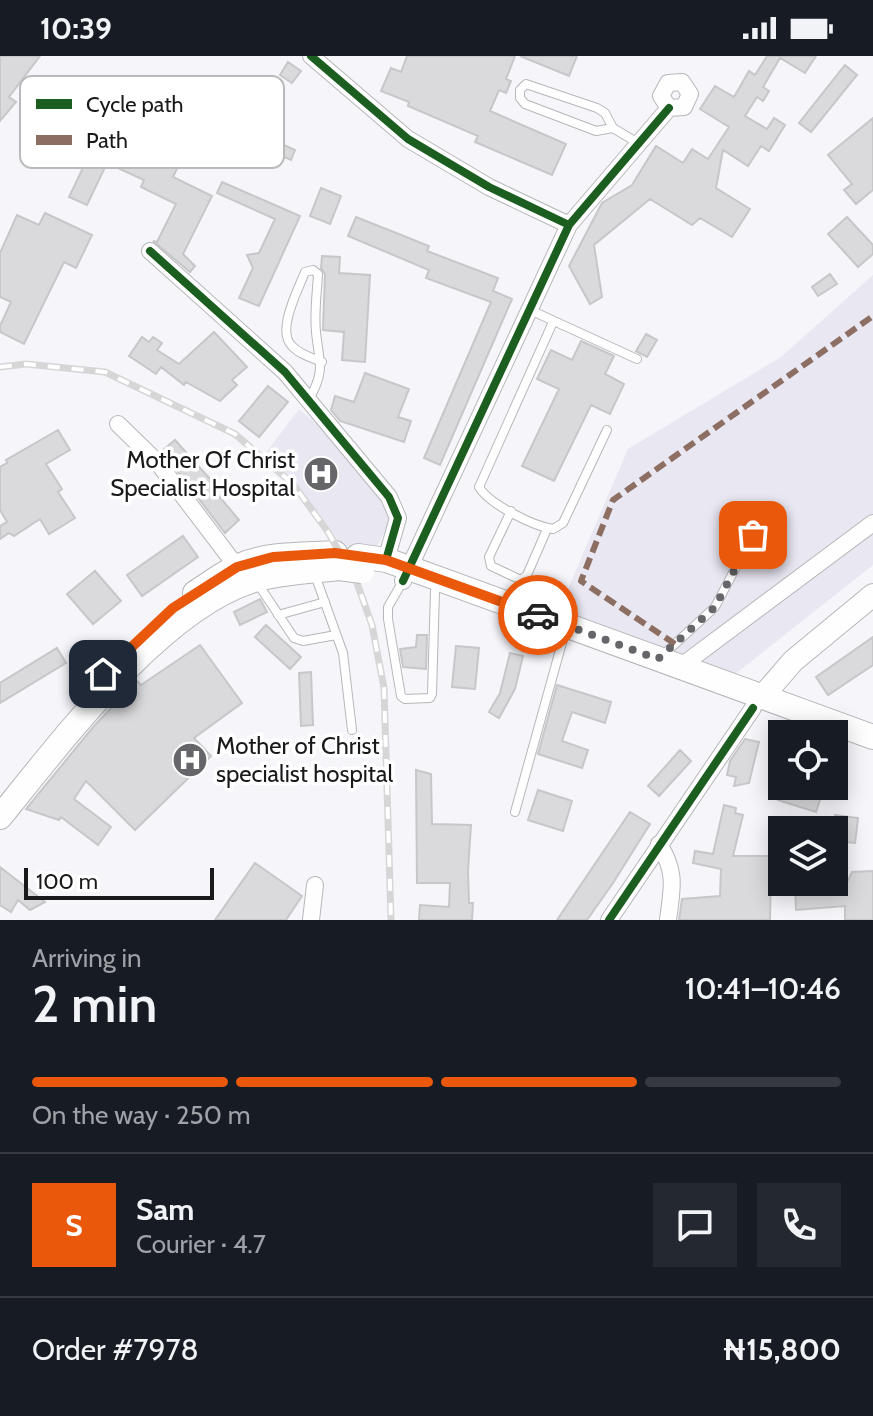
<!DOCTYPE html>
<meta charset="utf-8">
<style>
body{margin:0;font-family:Cabin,sans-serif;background:#242831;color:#f1f3f6;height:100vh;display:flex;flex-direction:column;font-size:30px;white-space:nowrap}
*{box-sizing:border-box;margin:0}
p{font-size:26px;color:#9ea1a6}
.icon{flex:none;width:44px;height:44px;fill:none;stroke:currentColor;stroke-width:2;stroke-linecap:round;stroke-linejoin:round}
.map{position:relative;height:864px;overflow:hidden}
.details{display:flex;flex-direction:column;background:#171b24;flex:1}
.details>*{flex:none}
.tools{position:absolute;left:768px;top:664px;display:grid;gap:16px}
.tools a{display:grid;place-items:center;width:80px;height:80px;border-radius:0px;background:#171b24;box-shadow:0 4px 20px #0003;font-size:40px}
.scale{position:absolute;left:24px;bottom:20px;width:190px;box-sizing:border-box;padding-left:8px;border:4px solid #19191c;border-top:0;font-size:22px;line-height:28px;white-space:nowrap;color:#19191c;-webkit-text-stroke:6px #fff;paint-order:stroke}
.pin{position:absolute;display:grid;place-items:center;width:68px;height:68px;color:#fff;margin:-34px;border-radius:16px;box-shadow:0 4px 12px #0006}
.courier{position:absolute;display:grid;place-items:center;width:80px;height:80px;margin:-40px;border:6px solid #ea580c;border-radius:50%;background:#fff;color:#222;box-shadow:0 2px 10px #0007}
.overview em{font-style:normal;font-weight:600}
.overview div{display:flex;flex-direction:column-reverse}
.overview{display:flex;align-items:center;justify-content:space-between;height:136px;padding:0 32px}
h1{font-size:52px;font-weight:600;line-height:60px}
.bar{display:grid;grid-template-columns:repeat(4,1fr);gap:12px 8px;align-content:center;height:96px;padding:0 32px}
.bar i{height:10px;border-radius:6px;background:#363941}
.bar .on{background:#ea580c}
.bar p{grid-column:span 4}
.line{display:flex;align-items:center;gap:20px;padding:0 32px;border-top:2px solid #363941}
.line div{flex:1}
.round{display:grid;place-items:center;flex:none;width:84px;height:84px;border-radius:0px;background:#242831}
.status{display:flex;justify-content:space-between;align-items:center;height:56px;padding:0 40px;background:#171b24;direction:ltr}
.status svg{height:22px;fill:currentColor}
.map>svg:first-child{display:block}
.built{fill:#e8e7f2}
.building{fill:#dadadd;stroke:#c7c7ca;stroke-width:2}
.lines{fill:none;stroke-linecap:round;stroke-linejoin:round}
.lane-casing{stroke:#b7b7ba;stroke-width:10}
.street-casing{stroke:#b7b7ba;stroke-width:18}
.secondary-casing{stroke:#b7b7ba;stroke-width:24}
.primary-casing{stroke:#b7b7ba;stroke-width:26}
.lane{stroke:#fefefe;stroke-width:8}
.street{stroke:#fefefe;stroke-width:16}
.secondary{stroke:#fefefe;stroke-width:22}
.primary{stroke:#fefefe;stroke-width:24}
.rail-casing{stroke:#d7d6d7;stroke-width:7}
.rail{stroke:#fff;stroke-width:4;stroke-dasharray:12;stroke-linecap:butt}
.primary-bridge-casing{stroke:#b7b7ba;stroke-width:26;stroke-linecap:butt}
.primary-bridge{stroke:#fefefe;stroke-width:24}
.quiet{stroke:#8d6e63;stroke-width:6;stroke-dasharray:12 6;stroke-linecap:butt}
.cycleway-casing{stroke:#fff;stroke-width:13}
.cycleway{stroke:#1b5e20;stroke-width:8}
.done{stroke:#66666a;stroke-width:8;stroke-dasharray:0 14.4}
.route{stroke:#ea580c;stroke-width:10}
.labels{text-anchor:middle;stroke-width:7;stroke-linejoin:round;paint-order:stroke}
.poi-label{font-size:24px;fill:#19191c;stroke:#fff;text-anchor:end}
.key{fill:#fff;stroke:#bababb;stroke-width:2}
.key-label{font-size:22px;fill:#19191c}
</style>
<div class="status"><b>10:39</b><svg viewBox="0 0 49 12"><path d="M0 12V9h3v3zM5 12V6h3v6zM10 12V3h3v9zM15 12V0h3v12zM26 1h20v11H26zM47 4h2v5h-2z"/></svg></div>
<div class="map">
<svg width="873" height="864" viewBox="0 0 873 864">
<rect width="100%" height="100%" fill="#f6f5fa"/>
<path class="built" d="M873,219v290l-139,110 -175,-65 69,-161 153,-92z
M299,353l18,15 77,89 -20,40 -6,1 -27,-9 -12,-11 -31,-44 -36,-32z"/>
<path class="building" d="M0,0h40l-31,41 7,5 -16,19z
M407,0h108l-9,23 5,2 -5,12 -7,-3 -9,21 76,33 -14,31 -77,-33 3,-6 -70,-30 1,-4 -28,-11 10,-23 10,4z
M520,0h57l-8,20z
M767,0h49l-11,17 -25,-15 -17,29 6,4 -6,10 -6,-4 -12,19 22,13 7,-11 11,7 -16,26 -8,-5 -13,20 -25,-16 -7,38 34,21 -18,28 -32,-19 -8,7 -42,-26 -56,46 8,52 -12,7 -21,-38 33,-63 30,-18 24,-39 27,17 9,-14 16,10 21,-32 -29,-18 15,-23 19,11 15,-26 6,4z
M288,6l13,9 -9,12 -12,-8z
M845,9l12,10 -46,57 -12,-9z
M116,23l18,8 -3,7 47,22 3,-7 20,9 -28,59 39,19 -29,58 12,12 -5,6 -37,-31 4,1 19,-38 -35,-17 3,-7 -37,-17 -20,42 -18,-8 23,-48 -7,-3z
M873,62v72l-17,14 -12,-14 8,-6 -24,-29z
M266,81l29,13 -4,10 -29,-13z
M222,126l78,34 -41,90 -20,-8 14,-30 -6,-13 12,-2 16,-34 -58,-26z
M321,132l20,8 -11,28 -20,-8z
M45,157l47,22 -16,33 -12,-6 -40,82 -24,-12v-6l11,-24 -11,-5v-44l17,-38 22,10z
M356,161l73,29 -2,5 71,27 -5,13 19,8 -72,166 -16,-7 67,-156 -65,-24 3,-8 -81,-34z
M847,161l26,28v9l-15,13 -30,-33z
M322,200l18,1 -1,16 31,2 -5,87 -23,-2 2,-28 -21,-2 2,-56 -4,-6z
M830,218l7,10 -19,12 -6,-9z
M214,276l33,35 -15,13 5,5 -17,16 -34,-19 -2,3 -23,-18 -5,7 -27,-18 13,-19 7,5 4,-5 9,6 -5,7 22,14z
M646,278l11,6 -10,17 -11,-6z
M581,285l33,15 -9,18 19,10 -14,30 -19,-9 -37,76 -32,-15 37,-77 -22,-10 14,-29 21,10z
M365,317l44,16 -11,28 13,4 -7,21 -64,-21 -9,-11 4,-14 19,6z
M268,330l20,16 -29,35 -20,-16z
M58,374l12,20 -24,14 16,25 -4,3 17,26 -26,16 -9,-15 -26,17 -5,-3 -9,6v-13l7,-4 -7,-12v-43l7,-4 -1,-3z
M175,384l36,40 -3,3 31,37 -14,13 -63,-82z
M183,480l15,21 -56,39 -15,-21z
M95,515l26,30 -28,23 -26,-30z
M260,543l7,13 -27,13 -6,-13z
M266,569l35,32 -11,12 -35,-32z
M417,579h10l-1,34 -23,-2 -3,-18 16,-2z
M873,581v28l-45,30 -12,-18z
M200,589l42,58 -48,35 17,18 -76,74 -49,-49 -12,18 37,28 -13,18 -37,-28 -2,3 -33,-11 68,-83 43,-45 4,4z
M456,590l23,2 -4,41 -23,-2z
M57,592l9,15 -66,40v-20z
M510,597l13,3 -8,33 -16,29 -10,-6 11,-19z
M311,616l2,53 -12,1 -2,-53z
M557,629l54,17 -6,21 -33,-11 -10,29 26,9 -6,18 -44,-14z
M745,683l14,3 -10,41 -15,3 2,-9 -9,-2 3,-14z
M680,694l11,11 -32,35 -11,-10z
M416,714l15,4 1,50 39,1 -3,46 1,32h4l-1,17h-53l1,-15 29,2 1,-24h-33z
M786,730h22l15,5 -7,21 -38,-12 3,-11 4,1z
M538,734l34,11 -9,30 -35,-11z
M724,749l12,3 -1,5 8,2 -10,41h49v18h-11l-1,46h-91l3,-21 38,-3 1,-27 -28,-6 2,-12 18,3z
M630,756l20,12 -37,59 -26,37h-30z
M835,759l23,3 -3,25 -21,-2z
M255,807l47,33 -16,24h-71z
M0,811l45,35 -15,8 -12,-10 -7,12 -11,-7z
M873,815v49h-28v-14l-49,4 -1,-24 16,-1v-3h26l6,9 9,-19z"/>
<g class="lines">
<defs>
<path id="lane" d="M613,72l-17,3 -71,-27 -5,-6v-8l6,-6 71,24 8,5 8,15 25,15
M530,254l107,49
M553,266l-74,165c10,17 54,39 74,42l10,-6 44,-93
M309,343c17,-29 10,-37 7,-67 -2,-19 1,-39 2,-58l-5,-4 -8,2c-7,18 -29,59 -13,74 7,8 20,12 30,16
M511,455l-22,46 2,9 30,14 6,-5 20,-46
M315,519l28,78 9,77
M403,525l-15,26v12l13,77 4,3 25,-1 2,-4 3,-103
M258,528l36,54 9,3 33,-6
M278,559l47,-13
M662,600l53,-49 38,-72
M515,756l48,-173"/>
<path id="street" d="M311,0l97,83 81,48 80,38
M682,26l8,12 -6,13 -15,1 -8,-12 7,-13z
M150,195l135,121 104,125 9,21 -12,42
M118,368l40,39 79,104
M403,525l166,-356 100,-117
M680,611l193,-144
M659,788c18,29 13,44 9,76
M311,864l4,-35
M609,864l144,-212"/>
<path id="secondary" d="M762,641l31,-36 80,-66"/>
<path id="primary" d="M358,500l28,4 23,8 464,169
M195,537c14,-9 28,-20 44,-27 29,-13 64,-11 96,-13
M0,761c61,-75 161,-209 254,-237 26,-8 58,-9 85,-12"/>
</defs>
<use href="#lane" class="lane-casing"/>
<use href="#street" class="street-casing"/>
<use href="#secondary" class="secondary-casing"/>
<use href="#primary" class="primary-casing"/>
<use href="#lane" class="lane"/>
<use href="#street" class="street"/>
<use href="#secondary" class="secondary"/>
<use href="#primary" class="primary"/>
<defs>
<path id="rail" d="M0,311l26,-3 79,8 130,62 58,50 35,48 29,51 15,42 12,63 7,232"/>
</defs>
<use href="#rail" class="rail-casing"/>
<use href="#rail" class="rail"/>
<defs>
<path id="primary-bridge" d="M339,512l23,3"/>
</defs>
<use href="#primary-bridge" class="primary-bridge-casing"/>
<use href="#primary-bridge" class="primary-bridge"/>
<path class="quiet" d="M675,588l-94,-63 32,-81 260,-184"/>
<defs>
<path id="cycleway" d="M311,0l97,83 81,48 80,38
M150,195l135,121 104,125 9,21 -12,42
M403,525l166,-356 100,-117
M609,864l144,-212"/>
</defs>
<use href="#cycleway" class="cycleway-casing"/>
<use href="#cycleway" class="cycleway"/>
</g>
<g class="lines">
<path class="done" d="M538,559l120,44 57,-52 38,-72"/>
<path class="route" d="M103,618l70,-66 64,-41 36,-10 62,-4 51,7 152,55"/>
</g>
<defs>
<symbol id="hospital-disc" viewBox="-11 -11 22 22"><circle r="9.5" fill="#66666a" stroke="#fff"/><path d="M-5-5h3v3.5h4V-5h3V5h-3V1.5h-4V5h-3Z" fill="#fff"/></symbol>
</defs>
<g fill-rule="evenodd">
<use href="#hospital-disc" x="301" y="398" width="40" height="40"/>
<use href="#hospital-disc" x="170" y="684" width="40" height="40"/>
</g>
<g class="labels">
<g class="poi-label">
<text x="295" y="412">Mother Of Christ<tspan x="295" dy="28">Specialist Hospital</tspan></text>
<text x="216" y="698" text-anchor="start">Mother of Christ<tspan x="216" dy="28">specialist hospital</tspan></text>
</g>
</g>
<rect x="20" y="20" width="264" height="92" rx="12" class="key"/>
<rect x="36" y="43" width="36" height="10" fill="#1b5e20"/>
<rect x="36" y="79" width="36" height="10" fill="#8d6e63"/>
<g class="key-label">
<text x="86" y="56">Cycle path</text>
<text x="86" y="92">Path</text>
</g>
</svg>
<div class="tools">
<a><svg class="icon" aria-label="locate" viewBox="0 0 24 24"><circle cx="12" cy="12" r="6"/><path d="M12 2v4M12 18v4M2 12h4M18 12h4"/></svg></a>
<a><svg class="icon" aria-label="layers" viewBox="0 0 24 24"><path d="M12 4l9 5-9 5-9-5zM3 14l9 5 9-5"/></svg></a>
</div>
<div class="scale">100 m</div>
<div class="pin" style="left:753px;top:479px;background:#ea580c"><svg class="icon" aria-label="bag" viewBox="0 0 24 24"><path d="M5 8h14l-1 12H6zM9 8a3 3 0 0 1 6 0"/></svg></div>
<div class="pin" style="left:103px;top:618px;background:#1f2937"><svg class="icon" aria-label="home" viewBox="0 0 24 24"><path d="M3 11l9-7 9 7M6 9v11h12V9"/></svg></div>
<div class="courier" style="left:538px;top:559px"><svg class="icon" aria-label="car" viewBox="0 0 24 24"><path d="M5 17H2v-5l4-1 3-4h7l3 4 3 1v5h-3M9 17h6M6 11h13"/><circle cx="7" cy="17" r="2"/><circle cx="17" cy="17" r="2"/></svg></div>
</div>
<section class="details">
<div class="overview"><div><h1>2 min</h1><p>Arriving in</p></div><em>10:41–10:46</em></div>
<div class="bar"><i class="on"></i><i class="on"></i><i class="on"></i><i></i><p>On the way · 250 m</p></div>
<div class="line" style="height:144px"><b class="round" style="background:#ea580c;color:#fff">S</b><div><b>Sam</b><p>Courier · 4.7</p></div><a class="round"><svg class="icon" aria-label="chat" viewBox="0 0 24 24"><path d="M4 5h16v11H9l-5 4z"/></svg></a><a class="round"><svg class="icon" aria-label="phone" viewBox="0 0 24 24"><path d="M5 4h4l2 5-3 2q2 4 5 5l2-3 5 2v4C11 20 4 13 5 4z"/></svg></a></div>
<div class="line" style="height:104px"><div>Order #7978</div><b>₦15,800</b></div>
</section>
